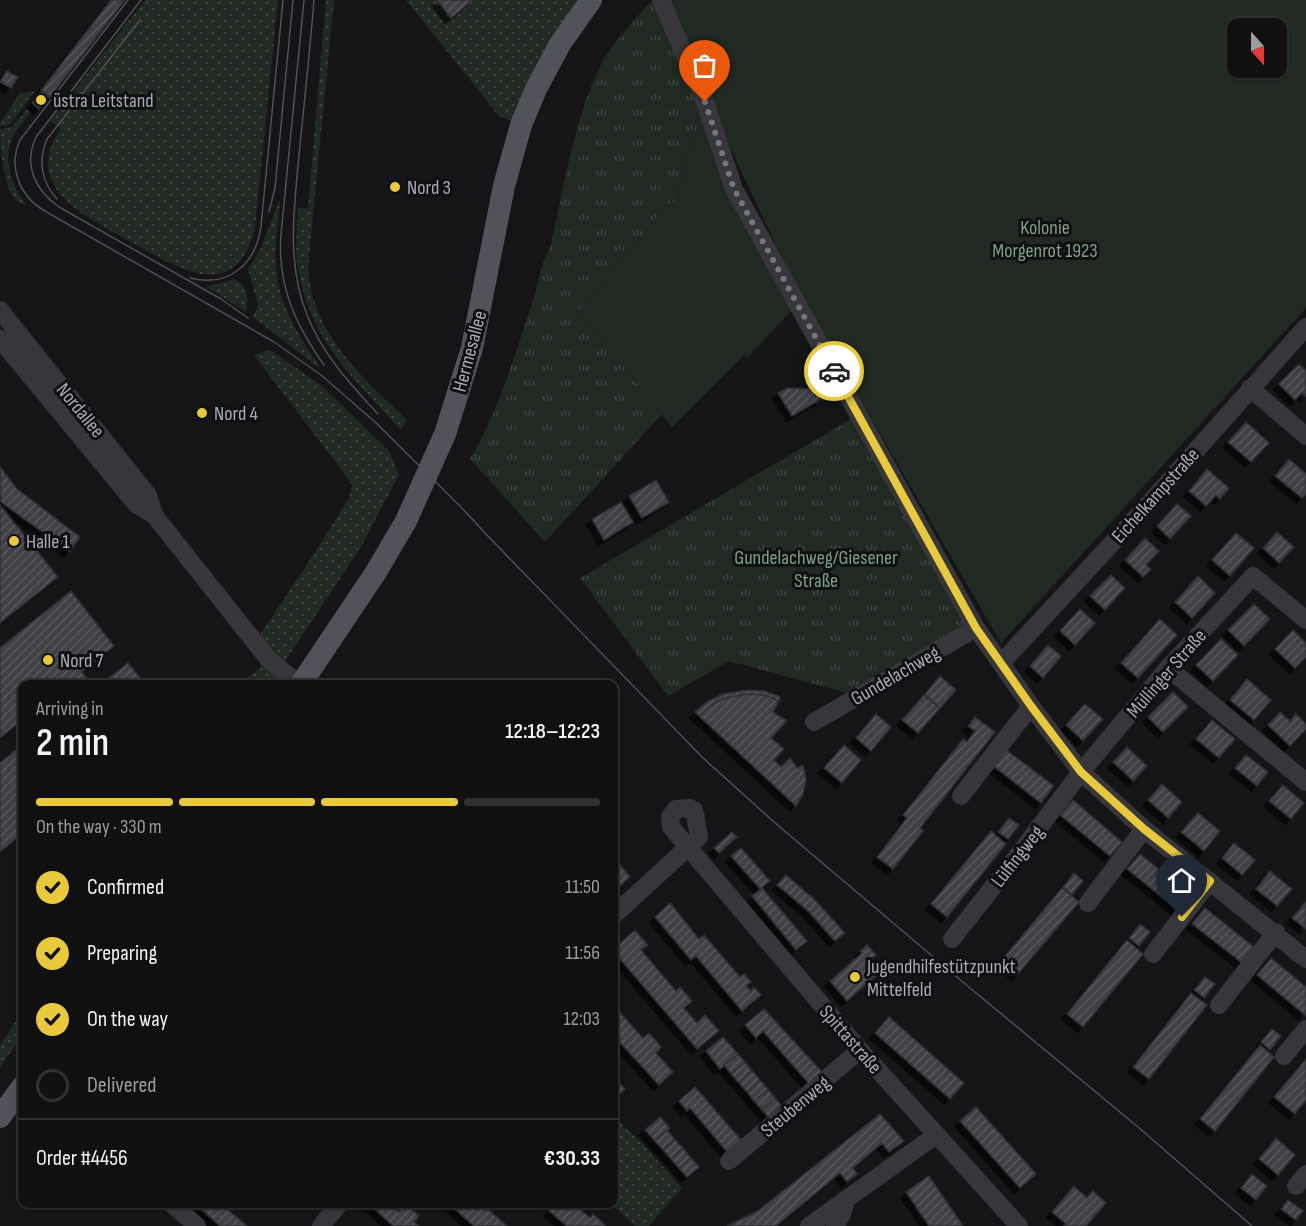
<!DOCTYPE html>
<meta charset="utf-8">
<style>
body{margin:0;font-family:"Sofia Sans Condensed",sans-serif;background:#1e1e1f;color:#f1f3f6;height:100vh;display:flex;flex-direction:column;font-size:22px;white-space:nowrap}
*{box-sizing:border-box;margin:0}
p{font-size:20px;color:#9c9d9f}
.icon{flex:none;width:33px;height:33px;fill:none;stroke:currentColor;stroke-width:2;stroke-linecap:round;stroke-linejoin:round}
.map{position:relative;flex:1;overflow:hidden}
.details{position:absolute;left:18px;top:680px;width:600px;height:528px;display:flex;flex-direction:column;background:#101011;border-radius:12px;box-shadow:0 2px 4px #0004,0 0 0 2px #303031}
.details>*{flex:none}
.needle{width:39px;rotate:159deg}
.tools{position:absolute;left:1227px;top:18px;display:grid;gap:12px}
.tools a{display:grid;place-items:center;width:60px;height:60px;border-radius:12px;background:#101011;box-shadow:0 2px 4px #0004,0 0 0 2px #303031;font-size:30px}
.pin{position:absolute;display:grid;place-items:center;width:51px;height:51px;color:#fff;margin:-62px -26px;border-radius:50% 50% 50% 0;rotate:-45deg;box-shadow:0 0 6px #0007}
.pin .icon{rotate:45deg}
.courier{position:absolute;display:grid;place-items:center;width:60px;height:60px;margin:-30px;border:4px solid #e8c93c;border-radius:50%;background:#fff;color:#222;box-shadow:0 2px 8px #0007}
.headline em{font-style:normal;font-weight:600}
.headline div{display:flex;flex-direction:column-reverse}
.headline{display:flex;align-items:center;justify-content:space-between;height:102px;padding:0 18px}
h1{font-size:39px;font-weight:600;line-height:45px}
.bar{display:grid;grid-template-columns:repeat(4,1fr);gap:9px 6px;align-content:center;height:72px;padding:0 18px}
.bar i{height:8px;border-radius:4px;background:#303031}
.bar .selected{background:#e8c93c}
.bar p{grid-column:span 4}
.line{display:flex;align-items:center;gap:15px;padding:0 18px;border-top:2px solid #303031}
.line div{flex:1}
ol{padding:0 18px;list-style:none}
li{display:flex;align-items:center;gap:18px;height:66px}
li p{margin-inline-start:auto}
li .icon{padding:6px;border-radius:50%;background:#e8c93c;color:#111;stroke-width:4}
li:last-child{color:#9c9d9f}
li i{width:33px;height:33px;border:3px solid #303031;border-radius:50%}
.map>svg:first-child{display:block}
.grass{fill:url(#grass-dots)}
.park{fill:url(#park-tufts)}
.garden{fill:#212923;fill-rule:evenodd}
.building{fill:url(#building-hatch);stroke:#302f33;stroke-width:1.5;filter:url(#shadow)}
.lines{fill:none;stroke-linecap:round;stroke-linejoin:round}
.minor{stroke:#36363b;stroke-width:18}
.major{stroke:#52535a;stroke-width:22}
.tram{stroke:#4f5056;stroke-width:1.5}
.done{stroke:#75767e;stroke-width:6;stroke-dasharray:0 10.8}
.route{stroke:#e8c93c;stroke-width:8}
.poi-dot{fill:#e8c93c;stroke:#101012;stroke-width:2}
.labels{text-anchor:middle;stroke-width:6;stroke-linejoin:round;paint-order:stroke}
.poi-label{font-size:20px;fill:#a8aab6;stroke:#101012;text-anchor:start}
.park-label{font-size:20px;fill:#7fa087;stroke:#101012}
.street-label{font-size:20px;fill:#a8aab6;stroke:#101012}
</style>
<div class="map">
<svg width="1306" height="1226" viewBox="0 0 1306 1226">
<defs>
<pattern id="grass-dots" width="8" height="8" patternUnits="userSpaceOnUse" patternTransform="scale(1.5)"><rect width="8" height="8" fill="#212923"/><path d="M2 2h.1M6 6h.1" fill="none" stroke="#3e4541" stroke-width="1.8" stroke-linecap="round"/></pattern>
<pattern id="park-tufts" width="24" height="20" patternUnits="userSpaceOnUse" patternTransform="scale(1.5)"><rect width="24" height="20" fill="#212923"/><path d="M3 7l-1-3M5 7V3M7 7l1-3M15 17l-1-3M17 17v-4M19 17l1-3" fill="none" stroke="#3e4541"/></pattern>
<pattern id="building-hatch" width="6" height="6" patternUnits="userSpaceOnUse" patternTransform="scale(1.5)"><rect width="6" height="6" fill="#3f3f44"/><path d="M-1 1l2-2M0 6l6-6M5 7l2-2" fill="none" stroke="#58585d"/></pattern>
<filter id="shadow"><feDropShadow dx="-5.5" dy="5.5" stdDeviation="0" flood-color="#0009"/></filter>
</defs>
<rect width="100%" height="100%" fill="#151517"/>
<path class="grass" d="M145,0h133l-23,228c-20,81 -82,37 -128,12 -25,-15 -62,-31 -75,-59 -8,-18 -3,-37 9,-52l-11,-8z
M326,0h8l-25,255c0,7 -1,15 0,23 6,58 58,104 98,142l-6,10c-46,-50 -92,-91 -103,-162 -3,-20 -1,-40 0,-60h10z
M406,0h185l-70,125 -22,-9z
M35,91l-25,34 -10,1v-3l19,-29z
M27,109l5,2c-6,8 -13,15 -18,23 -13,24 -2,53 13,72 -4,-2 -9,-4 -12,-7 -12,-14 -15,-53 -15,-70l12,-2z
M279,201h1c-2,21 -5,43 -4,65 2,38 23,70 44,101l-1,1 -66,-51 5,-12 -10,-36 13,-21z
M234,279c13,4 15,21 12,33l-39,-25z
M270,350l51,35 68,66 10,24 -40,75 -79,119 19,15h-59l29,-24 -14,-18 59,-88 36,-58 2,-12 -98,-129z
M22,1012v23l-22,32v-22z
M614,1117l26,24 42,47 -33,38h-14l-25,-23h4z"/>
<path class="park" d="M652,0h9l51,121 -28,32 -6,46 -13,8 -86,104 83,103 -117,128 -75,-83c29,-49 45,-105 63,-159 6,-17 7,-37 17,-52 14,-60 24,-132 53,-187 9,-18 35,-44 49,-61z
M858,415l118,213 -118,68 -129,-35 -61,35 -88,-118z"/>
<path class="garden" d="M661,0h645v308l-305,335 -204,-353zM1238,28h38v40h-38z
M712,121l85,184 -50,53 -3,-3 -72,72 -93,-116 86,-104 13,-8 6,-46z"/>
<path class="building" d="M111,0h14l-75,97 -9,-7z
M437,0h36l-22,18z
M7,71l11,6 -7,11 -11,-6z
M42,91l7,5 -10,13 -7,-6z
M1299,364l7,7v23l-1,2 -3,-3 -7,7 -16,-16z
M787,388l28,1 6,10 -29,17 -14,-23z
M1246,422l23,21 -18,19 -23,-20z
M1289,459l17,15v20l-4,4 -27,-22z
M0,467l17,22 63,48 -10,15 -69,-50z
M1207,469l22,19 -9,11 -4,-4 -10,11 -17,-15z
M656,480l13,22 -27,16 -13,-22z
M621,502l12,20 -29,18 -12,-21z
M1177,504l14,12 -21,23 -13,-13z
M0,505l58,72 -58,46z
M1277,532l17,15 -15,16 -16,-15z
M1236,533l18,15 -24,28 -18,-16z
M1145,538l14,13 -13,14 5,4 -8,8 -18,-17z
M1111,575l14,13 -20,22 -15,-14z
M1198,576l17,17 -23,25 -17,-16z
M71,591l43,55 -32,26 9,12h-69v36l-22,18v-90z
M1254,604l16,15 -26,27 -16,-16z
M1080,609l15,14 -20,22 -15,-14z
M1160,619l17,16 -39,43 -17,-15z
M1293,630l13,13v14l-11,11 -20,-19z
M1221,639l17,16 -25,26 -17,-16z
M1048,645l13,11 -18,22 -13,-12z
M128,663l17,21h-44z
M940,676l16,14 -16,18 -15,-14z
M1247,679l24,21 -17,20 -24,-20z
M747,690l18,1 15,6 -1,4 -15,-6 -16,-1 -23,4 -14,7 -12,11 -4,-4 12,-10 16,-8z
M1173,692l15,15 -25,25 -15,-15z
M748,694l16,1 15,6 -6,11 14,9 -16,17 13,11 -10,11 7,7 9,-9 7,10 6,-3 3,15 -3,14 -7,12 -97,-90 12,-11 14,-7z
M924,695l16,13 -22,25 -16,-13z
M1085,704l18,15 -20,22 -17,-16z
M1280,712l10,9 6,-7 10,10v5l-16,17 -22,-21z
M876,714l15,13 -20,24 -15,-13z
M975,717l20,15 -75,96 3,3 -30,38 -16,-12 30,-39 -4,-3 60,-76 4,3 8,-11 -7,-5z
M1212,720l23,19 -16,19 -23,-19z
M22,745v89l-22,18v-89z
M844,745l17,15 -19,23 -18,-15z
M1127,747l20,19 -14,15 -20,-19z
M1005,749l49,37 -13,17 -49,-38z
M1246,755l22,17 -11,14 -22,-18z
M1162,784l20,18 -14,16 -20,-18z
M1283,785l21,18 -13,16 -22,-18z
M1073,800l49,42 -12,14 -50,-41z
M1198,813l22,18 -16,20 -23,-19z
M1009,818l10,7 -11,14 -10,-7z
M991,831l15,13 -59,73 -16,-13z
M732,832l5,5 -18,16 -5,-5z
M1234,843l21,17 -13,15 -20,-17z
M741,848l29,33 -10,8 -29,-33z
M1140,854l50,40 -12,16 -51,-41z
M614,858l16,19 -16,14z
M1270,871l22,18 -15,17 -21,-17z
M1074,873l9,8 -11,14 -9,-8z
M786,875l29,25 30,33 -10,8 -28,-31 -30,-25z
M762,888l45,53 -11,9 -44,-54z
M1062,888l17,14 -62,73 -16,-14z
M1305,902l1,1v26l-14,-11z
M670,903l29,36 5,-4 36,42 4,-3 7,8 -5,4 5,5 3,-4 7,8 -19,16 -46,-55 -5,4 -36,-43z
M1205,908l49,39 -13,15 -49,-38z
M1140,924l10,8 -11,14 -10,-8z
M635,930l13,15 -7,5 35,41 4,-4 12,14 -8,7 13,15 8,-8 14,16 -22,18 -83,-97v-3z
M1127,940l16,14 -60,73 -16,-13z
M867,945l9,10 -7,6 10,12 -32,28 -17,-20 32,-28 -2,-2z
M1271,958l35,29v29l-49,-41z
M1205,977l10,7 -11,14 -10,-8z
M1191,993l16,12 -58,74 -16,-12z
M614,1006l29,32 6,-5 12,14 -5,6 17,19 -14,13 -45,-49z
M764,1009l59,64 -13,12 -47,-54 -7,7 -11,-13z
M889,1017l75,66 -14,16 -75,-66z
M1272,1029l9,7 -11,14 -9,-8z
M723,1037l15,17 -18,15 -14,-18z
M1260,1045l14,12 -59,74 -15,-12z
M738,1054l7,8 -14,12 -7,-9z
M1306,1059v41l-11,14 -21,-17z
M745,1062l7,9 -13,12 -8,-9z
M752,1071l8,9 -13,12 -8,-9z
M614,1078l11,11 -11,11z
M760,1080l8,9 -14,12 -7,-9z
M695,1087l47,54 -14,12 -38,-45 -3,3 -8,-10z
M768,1089l7,9 -13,12 -8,-9z
M775,1098l8,9 -13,12 -8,-9z
M976,1107l60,67 -16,14 -60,-67z
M880,1114l24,27 -15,11 -7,-9 -29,25 4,6 -10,8 -7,-9 -64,53h-49l31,-15z
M660,1117l10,11 -15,13 -10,-11z
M667,1130l8,10 -12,10 -8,-9z
M1276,1138l19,17 -17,20 -19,-16z
M675,1140l8,8 -12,11 -8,-9z
M683,1148l8,10 -12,10 -8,-9z
M691,1158l8,9 -12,10 -8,-9z
M1252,1174l15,12 -11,14 -15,-12z
M929,1176l34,50h-34l-23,-34z
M1074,1186l13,12 6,-7 13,12 -20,23h-22l2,-2 -14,-12z
M1288,1200l15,11 -7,9 -15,-11z
M194,1203h26l27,23h-27z
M368,1203h21l10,9 7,-8 13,12 -5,6 5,4h-26z
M448,1203h33l26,23h-33z
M556,1203h17l17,15 3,-4 13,12h-39l-18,-15z"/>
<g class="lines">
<path class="minor" d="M661,0l44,102 29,87 242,439 55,78 50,66 63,57 162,130
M0,310l148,185 6,20
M0,339l136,165 18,11 115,145 30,24
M1250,388l56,48
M1002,662l141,-152 163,-183
M1168,668l138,114
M814,722l162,-94
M961,796l70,-90
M696,817l-6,-9 -14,1 -6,8 1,10 189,223 159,176
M1088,903l56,-74
M614,915l85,-78 -5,-27
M952,939l70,-89 59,-78 87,-104 85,-92 53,44
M1153,954l57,-73
M1219,1005l57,-73
M1284,1056l22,-27
M729,1161l131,-111
M1296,1186l10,-12
M171,1203l26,23
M321,1226l19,-23
M809,1226l127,-91
M835,1226l7,-12 4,-14"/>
<path class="major" d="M301,684l75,-112 30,-51 39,-87 27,-86 32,-162 17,-61 15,-36 24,-45 31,-44
M0,1117l22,-30"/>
<path class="tram" d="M128,0l-108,140c-12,27 -1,55 23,70l231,132 47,33 54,47 86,85 24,26 218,225 71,64 190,161 174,144 114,99
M141,0l-105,137c-13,28 -1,53 23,70l162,92 27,19
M304,0l-23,234c-4,51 14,90 43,131
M314,0c-4,48 -9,97 -14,145 -5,57 -15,115 7,170 15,39 44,70 71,99
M57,199c-16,-17 -19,-39 -10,-60l93,-119
M269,212l6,-24 18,-188
M190,278c39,10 66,-14 71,-52l22,-226"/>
</g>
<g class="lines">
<path class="done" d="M705,102l29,87 100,182"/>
<path class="route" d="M834,371l142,257 55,78 50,66 63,57 66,52 -28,36"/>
</g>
<g class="poi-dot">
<circle cx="41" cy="100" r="6"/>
<circle cx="395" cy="187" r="6"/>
<circle cx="202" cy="413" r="6"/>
<circle cx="14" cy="541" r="6"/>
<circle cx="48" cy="660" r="6"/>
<circle cx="855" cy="977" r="6"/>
</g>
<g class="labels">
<g class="poi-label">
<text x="53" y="107">üstra Leitstand</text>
<text x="407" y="194">Nord 3</text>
<text x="214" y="420">Nord 4</text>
<text x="26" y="548">Halle 1</text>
<text x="60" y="667">Nord 7</text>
<text x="867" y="973">Jugendhilfestützpunkt<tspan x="867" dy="23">Mittelfeld</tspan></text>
</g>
<g class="park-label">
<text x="1045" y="234">Kolonie<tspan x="1045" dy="23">Morgenrot 1923</tspan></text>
<text x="816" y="564">Gundelachweg/Giesener<tspan x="816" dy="23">Straße</tspan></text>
</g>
<g class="street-label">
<text transform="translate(469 351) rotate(-75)" y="7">Hermesallee</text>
<text transform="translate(81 410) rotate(51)" y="7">Nordallee</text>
<text transform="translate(1155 495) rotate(-48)" y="7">Eichelkampstraße</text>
<text transform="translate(1166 673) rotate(-49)" y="7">Müllinger Straße</text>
<text transform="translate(895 675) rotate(-30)" y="7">Gundelachweg</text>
<text transform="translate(1017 856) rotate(-52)" y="7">Lülfingweg</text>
<text transform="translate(851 1039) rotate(49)" y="7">Spittastraße</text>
<text transform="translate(795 1106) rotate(-40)" y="7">Steubenweg</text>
</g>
</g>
</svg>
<div class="tools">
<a><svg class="needle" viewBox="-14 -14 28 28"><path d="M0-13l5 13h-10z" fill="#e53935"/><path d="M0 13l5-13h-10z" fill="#9c9d9f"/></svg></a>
</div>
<div class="pin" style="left:705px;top:102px;background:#ea580c"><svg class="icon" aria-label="bag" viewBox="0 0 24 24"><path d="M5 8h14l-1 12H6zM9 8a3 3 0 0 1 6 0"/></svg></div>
<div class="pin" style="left:1182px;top:917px;background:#1f2937"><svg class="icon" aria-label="home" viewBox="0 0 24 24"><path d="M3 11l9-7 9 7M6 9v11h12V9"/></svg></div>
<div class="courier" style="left:834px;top:371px"><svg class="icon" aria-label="car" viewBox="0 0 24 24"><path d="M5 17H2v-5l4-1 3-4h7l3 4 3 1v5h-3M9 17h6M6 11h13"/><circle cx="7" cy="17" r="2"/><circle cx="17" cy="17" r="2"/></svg></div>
<section class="details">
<div class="headline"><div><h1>2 min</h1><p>Arriving in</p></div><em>12:18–12:23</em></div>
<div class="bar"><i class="selected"></i><i class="selected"></i><i class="selected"></i><i></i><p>On the way · 330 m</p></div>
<ol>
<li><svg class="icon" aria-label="check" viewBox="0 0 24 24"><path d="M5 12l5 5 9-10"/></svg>Confirmed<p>11:50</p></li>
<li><svg class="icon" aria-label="check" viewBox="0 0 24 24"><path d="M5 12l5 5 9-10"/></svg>Preparing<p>11:56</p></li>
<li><svg class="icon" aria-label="check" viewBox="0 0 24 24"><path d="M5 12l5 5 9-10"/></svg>On the way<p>12:03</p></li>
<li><i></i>Delivered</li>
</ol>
<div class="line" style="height:78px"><div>Order #4456</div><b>€30.33</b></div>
</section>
</div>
